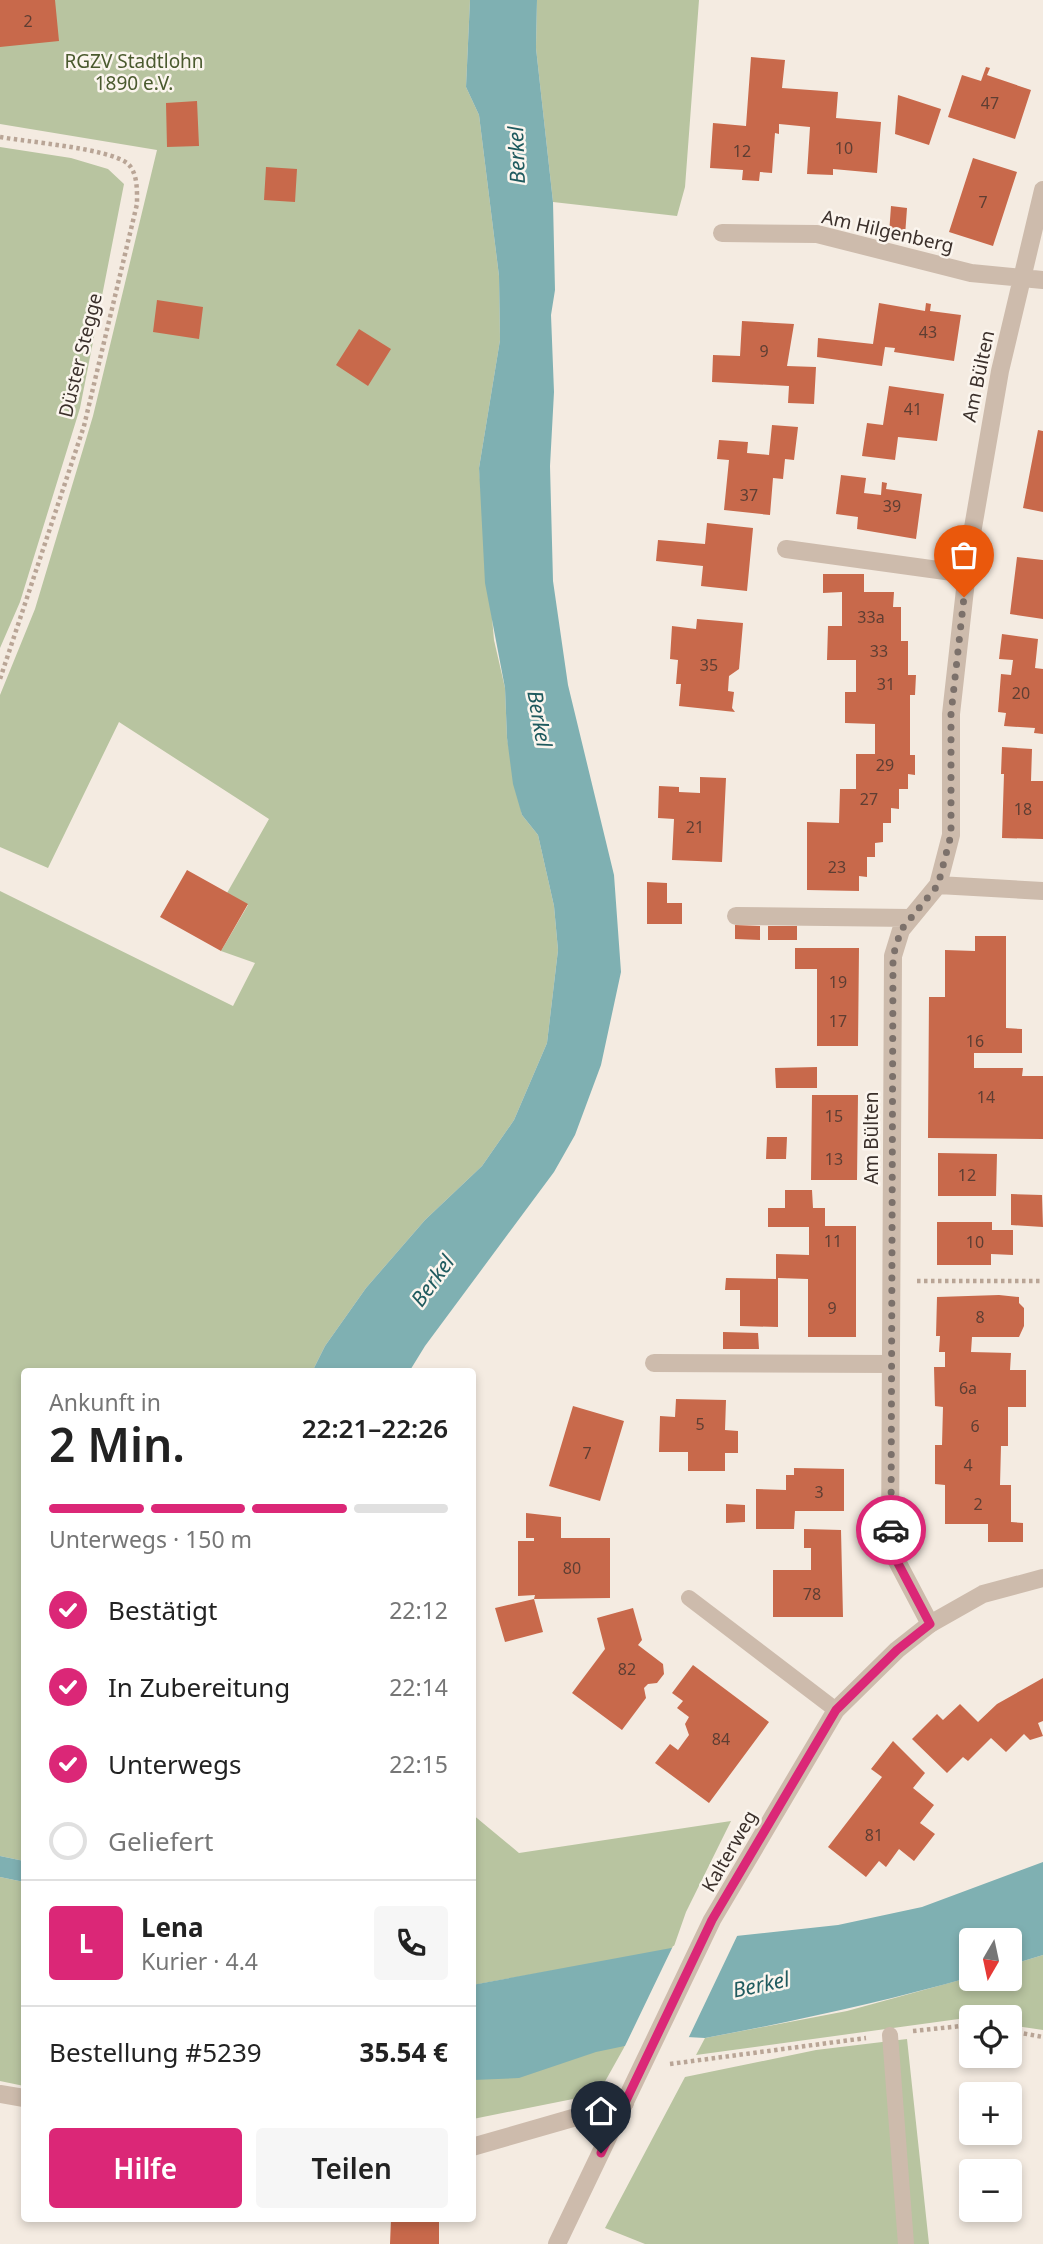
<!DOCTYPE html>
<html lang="de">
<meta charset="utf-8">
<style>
body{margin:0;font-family:"Noto Sans",sans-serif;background:#f6f6f6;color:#222;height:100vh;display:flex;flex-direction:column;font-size:26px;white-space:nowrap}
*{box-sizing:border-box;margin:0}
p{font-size:23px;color:#767676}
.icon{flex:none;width:38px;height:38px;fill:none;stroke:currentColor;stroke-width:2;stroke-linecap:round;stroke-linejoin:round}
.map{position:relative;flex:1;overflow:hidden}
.panel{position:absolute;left:21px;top:1368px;width:455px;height:854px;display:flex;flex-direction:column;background:#fff;border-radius:7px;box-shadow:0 4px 10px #0003}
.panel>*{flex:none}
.needle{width:46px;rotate:189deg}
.tools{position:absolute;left:959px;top:1928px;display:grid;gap:14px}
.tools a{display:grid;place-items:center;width:63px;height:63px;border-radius:7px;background:#fff;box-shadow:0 4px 10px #0003;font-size:35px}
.pin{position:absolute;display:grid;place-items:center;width:60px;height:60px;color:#fff;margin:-72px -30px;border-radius:50% 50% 50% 0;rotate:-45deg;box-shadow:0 0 7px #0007}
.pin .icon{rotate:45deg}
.courier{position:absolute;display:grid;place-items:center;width:70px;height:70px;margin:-35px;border:5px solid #db2777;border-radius:50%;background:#fff;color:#222;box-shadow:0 2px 9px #0007}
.summary em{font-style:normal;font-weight:600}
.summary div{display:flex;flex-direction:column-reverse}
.summary{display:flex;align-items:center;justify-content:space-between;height:119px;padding:0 28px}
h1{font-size:46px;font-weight:600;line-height:52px}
.bar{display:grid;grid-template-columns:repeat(4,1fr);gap:10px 7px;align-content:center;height:84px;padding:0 28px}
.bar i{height:9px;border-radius:5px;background:#e0e0e0}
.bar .on{background:#db2777}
.bar p{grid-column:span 4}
.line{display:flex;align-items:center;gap:18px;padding:0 28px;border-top:2px solid #e0e0e0}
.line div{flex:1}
.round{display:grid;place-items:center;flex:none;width:74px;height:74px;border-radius:7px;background:#f6f6f6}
ol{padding:0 28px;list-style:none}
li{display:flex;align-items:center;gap:21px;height:77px}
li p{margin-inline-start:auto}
li .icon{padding:7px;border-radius:50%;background:#db2777;color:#fff;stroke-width:4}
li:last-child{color:#767676}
li i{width:38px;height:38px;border:4px solid #e0e0e0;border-radius:50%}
.action{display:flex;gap:14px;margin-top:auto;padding:14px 28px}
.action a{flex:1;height:80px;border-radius:7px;background:#db2777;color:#fff;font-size:28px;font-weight:600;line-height:80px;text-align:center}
.action a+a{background:#f6f6f6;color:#222}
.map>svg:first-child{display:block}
.green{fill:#b8c4a0}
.water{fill:#7fb0b2}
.pier{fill:#f4ebe1}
.building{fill:#c8694b}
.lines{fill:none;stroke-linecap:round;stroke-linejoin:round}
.path{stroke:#b9a596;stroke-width:4.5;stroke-dasharray:3.5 3.5;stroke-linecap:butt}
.service{stroke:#cdbbac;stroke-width:16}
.minor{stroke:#cdbbac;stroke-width:18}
.tertiary{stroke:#cdbbac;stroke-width:18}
.done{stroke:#7c716b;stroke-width:7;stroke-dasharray:0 12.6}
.route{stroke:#db2777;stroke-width:9}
.labels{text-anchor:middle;stroke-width:5;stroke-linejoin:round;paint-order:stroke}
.number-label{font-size:16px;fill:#5e3e33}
.park-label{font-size:19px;fill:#4a5a2e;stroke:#fbf5ee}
.street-label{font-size:19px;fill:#3b302b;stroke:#fbf5ee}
.water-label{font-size:21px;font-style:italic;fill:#1f5a5e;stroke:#fbf5ee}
</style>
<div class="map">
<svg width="1043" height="2244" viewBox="0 0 1043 2244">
<rect width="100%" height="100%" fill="#f4ebe1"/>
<path class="green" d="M0,0h470l-4,87 13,28 20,161 1,64 -21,128 15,172 11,48 2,50 15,77 16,20 16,71 4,44 -11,93 -33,77 -32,46 -57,54 -59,68 -41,58 -13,26h-288v489l-24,-5v-965l233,115 22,-43 -34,-12 27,-46 -21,-12 42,-74 -150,-97 -71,146 -48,-21v-152l35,-86 58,-193 64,-266 -157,-26z
M537,0h162l-14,187 -8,29 -124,-14 -17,-154z
M0,147l71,11 37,11 16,15 -44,224 -60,194 -20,46z
M472,1814l47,39 212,-32 -45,91 -13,37 -200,36z
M0,1877l24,5v204l-24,-5z
M1043,1955v75l-33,-5v-7h-44l-270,37 9,-17 142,-27 124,-34v2h39v-14z
M907,2039l22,205h-284l-40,-16 80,-151 131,-27z
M626,2044l-28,50 -125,25 -1,-39z"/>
<path class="water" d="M470,0h67l-1,48 17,154 2,88 -4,25 3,77 -4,74 3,115 15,104 46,190 7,97 -20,93 -26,70 -21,37 -129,174 -16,26h-97l13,-26 41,-58 59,-68 57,-54 32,-46 33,-77 11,-93 -4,-44 -16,-71 -16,-20 -9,-31 -6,-46 -2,-50 -20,-105 -6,-115 21,-128 -1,-64 -20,-161 -13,-28z
M0,1856l24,5v21l-24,-5z
M1043,1862v93l-33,10v-24h-39v36c-88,25 -176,44 -266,61l-18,-1v-4l-91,19 -77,26 -46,2 -1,-95 264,-49 102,-11 84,-18z"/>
<path class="pier" d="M739,1932l-52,109 -3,-3 -60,10 49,-102z"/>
<path class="building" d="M0,0h55l4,41 -59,6z
M751,57l34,3 -3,28 56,4 -2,26 45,4 -4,51 -44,-4v6l-26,-1 3,-47 -31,-3v10l-4,-1 -3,40 -12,-1 -1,9 -17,-1 1,-10 -33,-2 3,-45 33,3z
M986,67l4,1 -3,7 44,15 -16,49 -67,-22 14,-42 19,6z
M898,95l43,14 -12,36 -34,-11z
M197,101l2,45 -32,1 -1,-44z
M973,158l44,14 -24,74 -44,-14z
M266,167l31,2 -2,33 -31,-2z
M891,206l16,2 -2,28 -16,-2z
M157,300l46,7 -4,32 -46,-7z
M879,303l46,8 1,-8 5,1 -1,7 31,4 -7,46 -60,-9 1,-4 -10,-1 -3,19 -65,-9 1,-19 55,6z
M742,321l52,3 -7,42 29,1 -2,37 -26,-1 1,-17 -77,-4 1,-27 27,1z
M359,329l32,20 -23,37 -32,-21z
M889,386l55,8 -7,47 -39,-4 -3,23 -33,-4 5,-33 16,2z
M772,425l26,2 -4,33 -9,-1 -2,20 -10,-1 -3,37 -46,-5 5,-50 -12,-1 2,-19 29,2 -1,11 22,2z
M1038,430l5,1v81l-20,-4z
M841,475l25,3 -2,15 17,2 1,-13 5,1 -1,6 36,5 -6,45 -59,-10 1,-12 -22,-3z
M707,523l46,5 -6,63 -46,-5 2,-20 -47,-5 2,-21 47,4z
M1017,557l26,3v59l-33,-5z
M823,574h41v18h30l-1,15h8v34h7v34h8l-1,20h-5v60h5v20l-7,-1v15h-9v20l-8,-1v15h-8v19l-8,1v14h-8v20l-8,-1v15l-52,-1v-68l32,1 1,-34h16v-35h19v-30l-30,-1v-31h11v-32h-29l1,-34h14v-34l-19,1z
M697,619l46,4 -4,46 -10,7 -1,15 6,1 -2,16 3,4 -56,-6 2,-22h-5l2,-24 -8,-1 2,-33 24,3z
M1002,634l36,5 -3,29 8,1v65l-9,-1 1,-5 -31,-2 2,-13 -8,-1 3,-38 10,1 2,-15 -14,-1z
M1002,747l30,2 -1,32h12v58l-41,-1 2,-64h-3z
M700,777l26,1 -4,84 -50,-2 2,-41 -16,-1 1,-32 20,1v5l21,1z
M187,870l61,34 -27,47 -61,-34z
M647,882l20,1v20h15v21h-35z
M735,925l25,1v14l-25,-1z
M768,926h29v14h-29z
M975,936h31v92l16,1v24h-48v15h49l-1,8h21v63l-115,-1 1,-141h16v-47l30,1z
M795,948h64l-1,98h-41v-77h-22z
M817,1067v21h-41l-1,-20z
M812,1095h46l-1,85h-46z
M767,1137h20l-1,22h-20z
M938,1153l59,1 -1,42h-58z
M785,1190h27l1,18h12v18h31v111h-48v-58l-30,-1v49l-38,-1v-36h-15l1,-12 50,1v-25l33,1v-28h-41v-19h17z
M1011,1194l31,1 1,32 -32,-2z
M937,1222h55v8h21v25l-22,-1v11h-54z
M999,1295l20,2v6l5,5v18l-5,11h-47l-1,15 40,1 -1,17h16v37h-18v39h-7l-1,39h11v37l12,1v19h-35v-18h-43v-39l-10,-1v-39h7l1,-38 -8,-1 -1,-39h11v-15h-6l1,-16h-4l1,-39z
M723,1332l35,1 1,16h-36z
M676,1399l50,1 -1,30 13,1v22h-13v18h-37v-19h-29l1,-36 15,1z
M573,1406l51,15 -24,80 -51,-15z
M794,1468l50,1v42h-49l-1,18h-38v-40l30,1v-15h8z
M726,1504l19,1v17l-19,1z
M526,1513l35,4v21h49v60l-76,1 1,-4 -17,1v-55h16v-3h-8z
M804,1529l37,1 2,87h-70v-47h38v-22h-7z
M534,1599l9,33 -38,10 -10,-34z
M633,1608l9,32 -4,5 25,19 1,10 -7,9 -9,1 -4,4 2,10 -24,32 -50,-37 33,-44 -8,-31z
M693,1665l76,57 -60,81 -54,-40 15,-19 8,6 11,-15 -4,-11 4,-7 -12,-9 6,-7 -11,-8z
M1043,1678v43l-5,2 5,13 -13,4 -6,-6 -18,18 -15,-14 -23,23 -5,-4 -16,16 -35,-34 25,-25 6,6 17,-16 18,18 19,-18z
M893,1741l32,32 -12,15 21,17 -14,18 15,11 -21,27 -15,-12 -13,18 -7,-6 -13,16 -38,-30 54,-70 -11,-8z
M391,2219h48v25h-49z"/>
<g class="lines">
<path class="path" d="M0,137c28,5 106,11 127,26 11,9 10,28 10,41l-53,222 -84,253
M917,1281h126
M913,2031l58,-6
M1010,2031l33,6
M670,2064l196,-26"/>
<path class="service" d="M689,1598l147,112
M890,2035l16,209"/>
<path class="minor" d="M722,233l95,1 154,39 72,7
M786,549l181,25
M938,885l105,6
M736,916l175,2
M654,1363l237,1
M930,1624l-40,-76 3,-592 8,-26 37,-45 13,-50v-121l19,-169 30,-174 43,-181
M0,2094l24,4
M472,2147l153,-44"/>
<path class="tertiary" d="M557,2244l155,-324 124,-210 61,-60 33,-26 53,-30 60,-16"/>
</g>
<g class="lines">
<path class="done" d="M891,1530l2,-574 8,-26 37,-45 13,-50v-121l13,-117"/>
<path class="route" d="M601,2153l111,-233 124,-210 61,-60 33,-26 -40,-76 1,-18"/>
</g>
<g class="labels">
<g class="number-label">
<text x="28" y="27">2</text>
<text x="990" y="109">47</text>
<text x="844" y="154">10</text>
<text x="742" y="157">12</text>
<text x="983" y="208">7</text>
<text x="928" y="338">43</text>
<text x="764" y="357">9</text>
<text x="913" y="415">41</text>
<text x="749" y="501">37</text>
<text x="892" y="512">39</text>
<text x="871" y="623">33a</text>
<text x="879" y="657">33</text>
<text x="709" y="671">35</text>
<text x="886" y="690">31</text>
<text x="1021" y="699">20</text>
<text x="885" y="771">29</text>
<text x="869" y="805">27</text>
<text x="1023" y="815">18</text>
<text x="695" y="833">21</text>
<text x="837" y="873">23</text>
<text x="838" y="988">19</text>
<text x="838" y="1027">17</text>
<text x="975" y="1047">16</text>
<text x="986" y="1103">14</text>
<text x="834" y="1122">15</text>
<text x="834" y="1165">13</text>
<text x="967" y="1181">12</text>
<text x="833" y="1247">11</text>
<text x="975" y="1248">10</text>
<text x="832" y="1314">9</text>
<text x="980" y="1323">8</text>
<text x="968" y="1394">6a</text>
<text x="700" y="1430">5</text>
<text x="975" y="1432">6</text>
<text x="587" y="1459">7</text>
<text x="968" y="1471">4</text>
<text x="819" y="1498">3</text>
<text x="978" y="1510">2</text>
<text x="572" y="1574">80</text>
<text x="812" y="1600">78</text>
<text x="627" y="1675">82</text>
<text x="721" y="1745">84</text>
<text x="874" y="1841">81</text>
</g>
<g class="park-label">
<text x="134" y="68">RGZV Stadtlohn<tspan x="134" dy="22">1890 e.V.</tspan></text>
</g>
<g class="street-label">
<text transform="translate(888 231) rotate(13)" y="7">Am Hilgenberg</text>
<text transform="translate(80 355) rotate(-76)" y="7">Düster Stegge</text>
<text transform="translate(978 376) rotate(-78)" y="7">Am Bülten</text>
<text transform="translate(871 1138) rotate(-90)" y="7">Am Bülten</text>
<text transform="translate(729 1851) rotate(-60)" y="7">Kalterweg</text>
</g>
<g class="water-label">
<text transform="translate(517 155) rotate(-92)" y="7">Berkel</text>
<text transform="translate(539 719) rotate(80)" y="7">Berkel</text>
<text transform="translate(433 1281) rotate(-54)" y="7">Berkel</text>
<text transform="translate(761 1985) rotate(-12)" y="7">Berkel</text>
</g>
</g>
</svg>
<div class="tools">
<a><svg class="needle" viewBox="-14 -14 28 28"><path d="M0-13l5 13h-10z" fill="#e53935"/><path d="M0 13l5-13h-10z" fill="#767676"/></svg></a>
<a><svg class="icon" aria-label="locate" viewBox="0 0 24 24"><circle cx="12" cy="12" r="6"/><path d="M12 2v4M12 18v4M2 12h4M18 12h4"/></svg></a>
<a>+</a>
<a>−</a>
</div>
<div class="pin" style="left:964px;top:597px;background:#ea580c"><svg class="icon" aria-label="bag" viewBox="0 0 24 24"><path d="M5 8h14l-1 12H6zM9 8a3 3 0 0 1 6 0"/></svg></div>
<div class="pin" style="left:601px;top:2153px;background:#1f2937"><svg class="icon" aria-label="home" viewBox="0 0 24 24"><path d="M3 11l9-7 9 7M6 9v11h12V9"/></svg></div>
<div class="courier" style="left:891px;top:1530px"><svg class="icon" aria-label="car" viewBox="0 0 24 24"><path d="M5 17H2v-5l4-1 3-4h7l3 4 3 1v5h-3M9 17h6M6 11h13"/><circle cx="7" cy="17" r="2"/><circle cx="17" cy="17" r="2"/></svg></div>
<section class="panel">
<div class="summary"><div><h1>2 Min.</h1><p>Ankunft in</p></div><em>22:21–22:26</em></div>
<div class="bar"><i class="on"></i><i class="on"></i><i class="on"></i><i></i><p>Unterwegs · 150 m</p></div>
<ol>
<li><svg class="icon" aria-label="check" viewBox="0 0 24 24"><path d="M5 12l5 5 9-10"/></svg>Bestätigt<p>22:12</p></li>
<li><svg class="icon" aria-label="check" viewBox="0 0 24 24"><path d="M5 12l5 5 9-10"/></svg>In Zubereitung<p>22:14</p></li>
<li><svg class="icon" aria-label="check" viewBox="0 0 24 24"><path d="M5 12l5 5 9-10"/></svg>Unterwegs<p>22:15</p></li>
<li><i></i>Geliefert</li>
</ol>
<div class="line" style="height:126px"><b class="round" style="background:#db2777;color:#fff">L</b><div><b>Lena</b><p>Kurier · 4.4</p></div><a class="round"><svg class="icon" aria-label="phone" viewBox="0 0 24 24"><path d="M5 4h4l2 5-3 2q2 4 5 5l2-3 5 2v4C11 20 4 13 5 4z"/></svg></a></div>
<div class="line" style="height:91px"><div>Bestellung #5239</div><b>35.54 €</b></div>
<div class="action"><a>Hilfe</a><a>Teilen</a></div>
</section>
</div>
